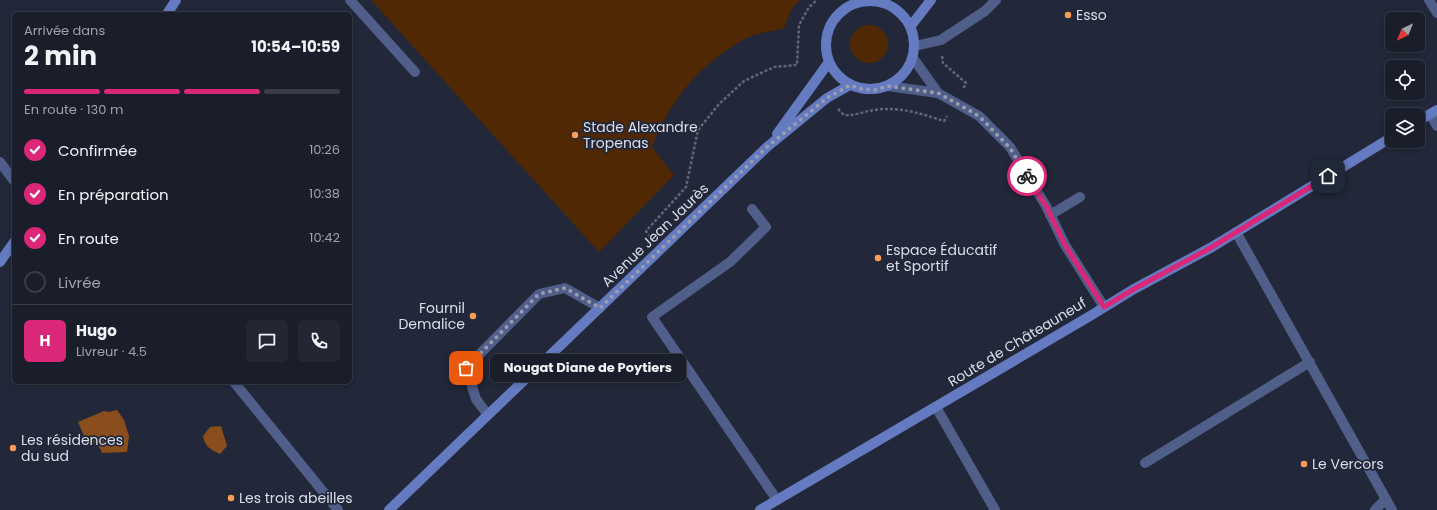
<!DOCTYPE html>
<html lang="fr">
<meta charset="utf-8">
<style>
body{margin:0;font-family:Poppins,sans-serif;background:#232733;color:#f1f3f6;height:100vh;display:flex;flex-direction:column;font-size:15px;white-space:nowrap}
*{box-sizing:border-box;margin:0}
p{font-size:13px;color:#9fa2a9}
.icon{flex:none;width:22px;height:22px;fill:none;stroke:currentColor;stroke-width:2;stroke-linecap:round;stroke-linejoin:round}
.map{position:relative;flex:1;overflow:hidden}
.side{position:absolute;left:12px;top:12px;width:340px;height:372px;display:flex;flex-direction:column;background:#1a1e2b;border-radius:6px;box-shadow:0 2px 6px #0003,0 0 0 1px #383c47}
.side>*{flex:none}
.needle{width:26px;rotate:223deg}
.fabs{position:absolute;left:1385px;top:12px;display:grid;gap:8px}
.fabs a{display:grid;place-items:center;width:40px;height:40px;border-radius:6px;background:#1a1e2b;box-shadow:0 2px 6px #0003,0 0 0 1px #383c47;font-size:20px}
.pin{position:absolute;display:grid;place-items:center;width:34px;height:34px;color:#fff;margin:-17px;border-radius:8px;box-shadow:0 2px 6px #0006}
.courier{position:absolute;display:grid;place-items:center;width:40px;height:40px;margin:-20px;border:3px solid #db2777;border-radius:50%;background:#fff;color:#222;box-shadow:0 1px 5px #0007}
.bubble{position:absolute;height:28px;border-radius:6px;background:#1a1e2b;box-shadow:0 2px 6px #0003,0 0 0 1px #383c47;font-size:13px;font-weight:700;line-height:28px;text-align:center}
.headline em{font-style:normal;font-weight:700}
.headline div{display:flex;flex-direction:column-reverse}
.headline{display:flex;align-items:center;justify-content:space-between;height:68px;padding:0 12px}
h1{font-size:26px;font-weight:700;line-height:30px}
.bar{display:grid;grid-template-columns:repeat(4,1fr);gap:6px 4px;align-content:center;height:48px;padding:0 12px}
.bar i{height:5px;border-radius:3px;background:#383c47}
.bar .current{background:#db2777}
.bar p{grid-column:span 4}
.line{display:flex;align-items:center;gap:10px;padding:0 12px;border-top:1px solid #383c47}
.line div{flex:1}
.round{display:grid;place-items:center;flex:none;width:42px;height:42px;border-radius:6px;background:#232733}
ol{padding:0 12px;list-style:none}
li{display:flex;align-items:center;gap:12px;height:44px}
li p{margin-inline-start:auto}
li .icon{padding:4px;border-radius:50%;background:#db2777;color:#fff;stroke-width:4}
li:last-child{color:#9fa2a9}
li i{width:22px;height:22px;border:2px solid #383c47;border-radius:50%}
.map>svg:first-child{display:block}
.green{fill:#502803}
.water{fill:#894e1b}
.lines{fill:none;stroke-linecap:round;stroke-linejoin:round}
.path{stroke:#616676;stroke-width:2.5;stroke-dasharray:3 2;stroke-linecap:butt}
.lane{stroke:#505e8a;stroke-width:10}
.street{stroke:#505e8a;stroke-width:10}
.secondary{stroke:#657bc1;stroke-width:10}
.done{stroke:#9a9eac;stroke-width:4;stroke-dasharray:0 7.2}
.route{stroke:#db2777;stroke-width:5}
.poi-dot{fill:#fc9d53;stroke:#222839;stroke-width:1.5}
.labels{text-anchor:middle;stroke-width:3.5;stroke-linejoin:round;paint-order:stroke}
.poi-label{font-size:14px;fill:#dadeea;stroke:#222839;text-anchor:start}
.street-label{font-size:14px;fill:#dadeea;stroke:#222839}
</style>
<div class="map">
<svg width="1437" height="510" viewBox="0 0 1437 510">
<rect width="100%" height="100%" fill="#222839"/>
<path class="green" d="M371,0h429l-8,8 -8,20c-10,3 -21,4 -30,7 -12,4 -24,13 -34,20 -34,26 -52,53 -68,92l22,28 -75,77z
M850 44a19 19 0 1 1 38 0a19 19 0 1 1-38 0Z"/>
<path class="water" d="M117,410l7,10 5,16 -2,16 -25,1c-3,-8 -5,-10 -13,-11l-5,-6 -6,-14 26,-11 5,1z
M221,426l6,20 -7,8c-10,-5 -15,-7 -17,-18l7,-9z"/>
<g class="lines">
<path class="path" d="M942,56l1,7 23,20 -3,6
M838,109l6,6c12,1 20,-4 31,-5 24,-4 47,4 69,11l3,-5
M650,237l-4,-6 40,-44 12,-57 21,-26 25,-23 30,-14 23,-2 2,-40 10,-18 8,-7"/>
<path class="lane" d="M350,0l65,72
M915,46l26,-6 44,-29 11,-11
M0,162l14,19
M752,209l14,18 -36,35 -78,55 125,183
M1050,215l30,-18
M488,415l-12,-16 -10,-31 73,-74 26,-6 35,20"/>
<path class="street" d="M1429,0l8,13
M913,58l25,35
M888,86l50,7 41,23 31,31 36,59 19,39 39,62
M1430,114l7,12
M1236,232l156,278
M234,382l104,128
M936,407l59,103
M1145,463l165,-101
M1375,510l11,-11"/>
<path class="secondary" d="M826 45a44 44 0 1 1 88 0a44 44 0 1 1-88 0Z
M167,14l9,-14
M910,27l21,-27
M1418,121l19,-11
M777,134l52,-72
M0,262l14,-20
M389,510l378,-363 60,-49 23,-13
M760,510l330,-194 44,-27 78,-42 180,-110"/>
</g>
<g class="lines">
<path class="done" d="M466,368l73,-74 26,-6 35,20 167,-161 60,-49 23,-13 12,4 13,1 13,-4 50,7 41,23 31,32 17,28"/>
<path class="route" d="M1027,176l19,30 19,39 39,62 30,-18 78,-42 116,-71"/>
</g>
<g class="poi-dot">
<circle cx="1068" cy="15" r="4"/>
<circle cx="575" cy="135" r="4"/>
<circle cx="878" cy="258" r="4"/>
<circle cx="473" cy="316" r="4"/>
<circle cx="13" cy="448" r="4"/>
<circle cx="1304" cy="464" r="4"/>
<circle cx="231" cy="498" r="4"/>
</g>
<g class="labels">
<g class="poi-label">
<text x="1076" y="20">Esso</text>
<text x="583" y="132">Stade Alexandre<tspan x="583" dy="16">Tropenas</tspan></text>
<text x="886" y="255">Espace Éducatif<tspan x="886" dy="16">et Sportif</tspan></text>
<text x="465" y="313" text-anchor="end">Fournil<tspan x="465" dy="16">Demalice</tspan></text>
<text x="21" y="445">Les résidences<tspan x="21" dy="16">du sud</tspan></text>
<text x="1312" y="469">Le Vercors</text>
<text x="239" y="503">Les trois abeilles</text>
</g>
<g class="street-label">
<text transform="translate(655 235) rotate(-44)" y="5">Avenue Jean Jaurès</text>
<text transform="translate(1017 342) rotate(-31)" y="5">Route de Châteauneuf</text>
</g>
</g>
</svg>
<div class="fabs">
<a><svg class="needle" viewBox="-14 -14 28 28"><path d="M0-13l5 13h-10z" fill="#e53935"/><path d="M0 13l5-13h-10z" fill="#9fa2a9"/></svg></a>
<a><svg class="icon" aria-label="locate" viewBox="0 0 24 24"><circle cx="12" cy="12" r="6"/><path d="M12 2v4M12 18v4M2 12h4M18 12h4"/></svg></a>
<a><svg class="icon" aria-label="layers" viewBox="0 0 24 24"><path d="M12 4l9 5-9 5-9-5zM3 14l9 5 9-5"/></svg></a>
</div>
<div class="pin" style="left:466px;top:368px;background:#ea580c"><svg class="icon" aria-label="bag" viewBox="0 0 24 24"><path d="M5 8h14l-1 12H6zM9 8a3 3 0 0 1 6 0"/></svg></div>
<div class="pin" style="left:1328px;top:176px;background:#1f2937"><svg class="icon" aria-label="home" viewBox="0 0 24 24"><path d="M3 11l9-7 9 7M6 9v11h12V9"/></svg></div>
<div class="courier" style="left:1027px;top:176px"><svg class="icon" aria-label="bike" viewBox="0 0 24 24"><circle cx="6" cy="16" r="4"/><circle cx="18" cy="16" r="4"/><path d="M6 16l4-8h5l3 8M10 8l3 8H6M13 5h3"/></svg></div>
<div class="bubble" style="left:490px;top:354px;width:196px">Nougat Diane de Poytiers</div>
<section class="side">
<div class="headline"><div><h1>2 min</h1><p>Arrivée dans</p></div><em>10:54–10:59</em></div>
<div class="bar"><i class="current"></i><i class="current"></i><i class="current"></i><i></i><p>En route · 130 m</p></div>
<ol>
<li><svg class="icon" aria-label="check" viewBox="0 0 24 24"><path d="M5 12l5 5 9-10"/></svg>Confirmée<p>10:26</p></li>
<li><svg class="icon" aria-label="check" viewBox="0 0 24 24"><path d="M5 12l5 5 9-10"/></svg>En préparation<p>10:38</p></li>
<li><svg class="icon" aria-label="check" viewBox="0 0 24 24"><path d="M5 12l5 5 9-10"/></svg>En route<p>10:42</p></li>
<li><i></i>Livrée</li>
</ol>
<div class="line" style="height:72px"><b class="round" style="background:#db2777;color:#fff">H</b><div><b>Hugo</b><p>Livreur · 4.5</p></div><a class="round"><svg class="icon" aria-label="chat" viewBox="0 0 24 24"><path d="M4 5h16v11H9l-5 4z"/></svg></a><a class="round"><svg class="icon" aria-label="phone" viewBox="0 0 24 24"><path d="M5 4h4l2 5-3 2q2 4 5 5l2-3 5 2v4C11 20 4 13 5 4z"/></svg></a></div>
</section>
</div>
